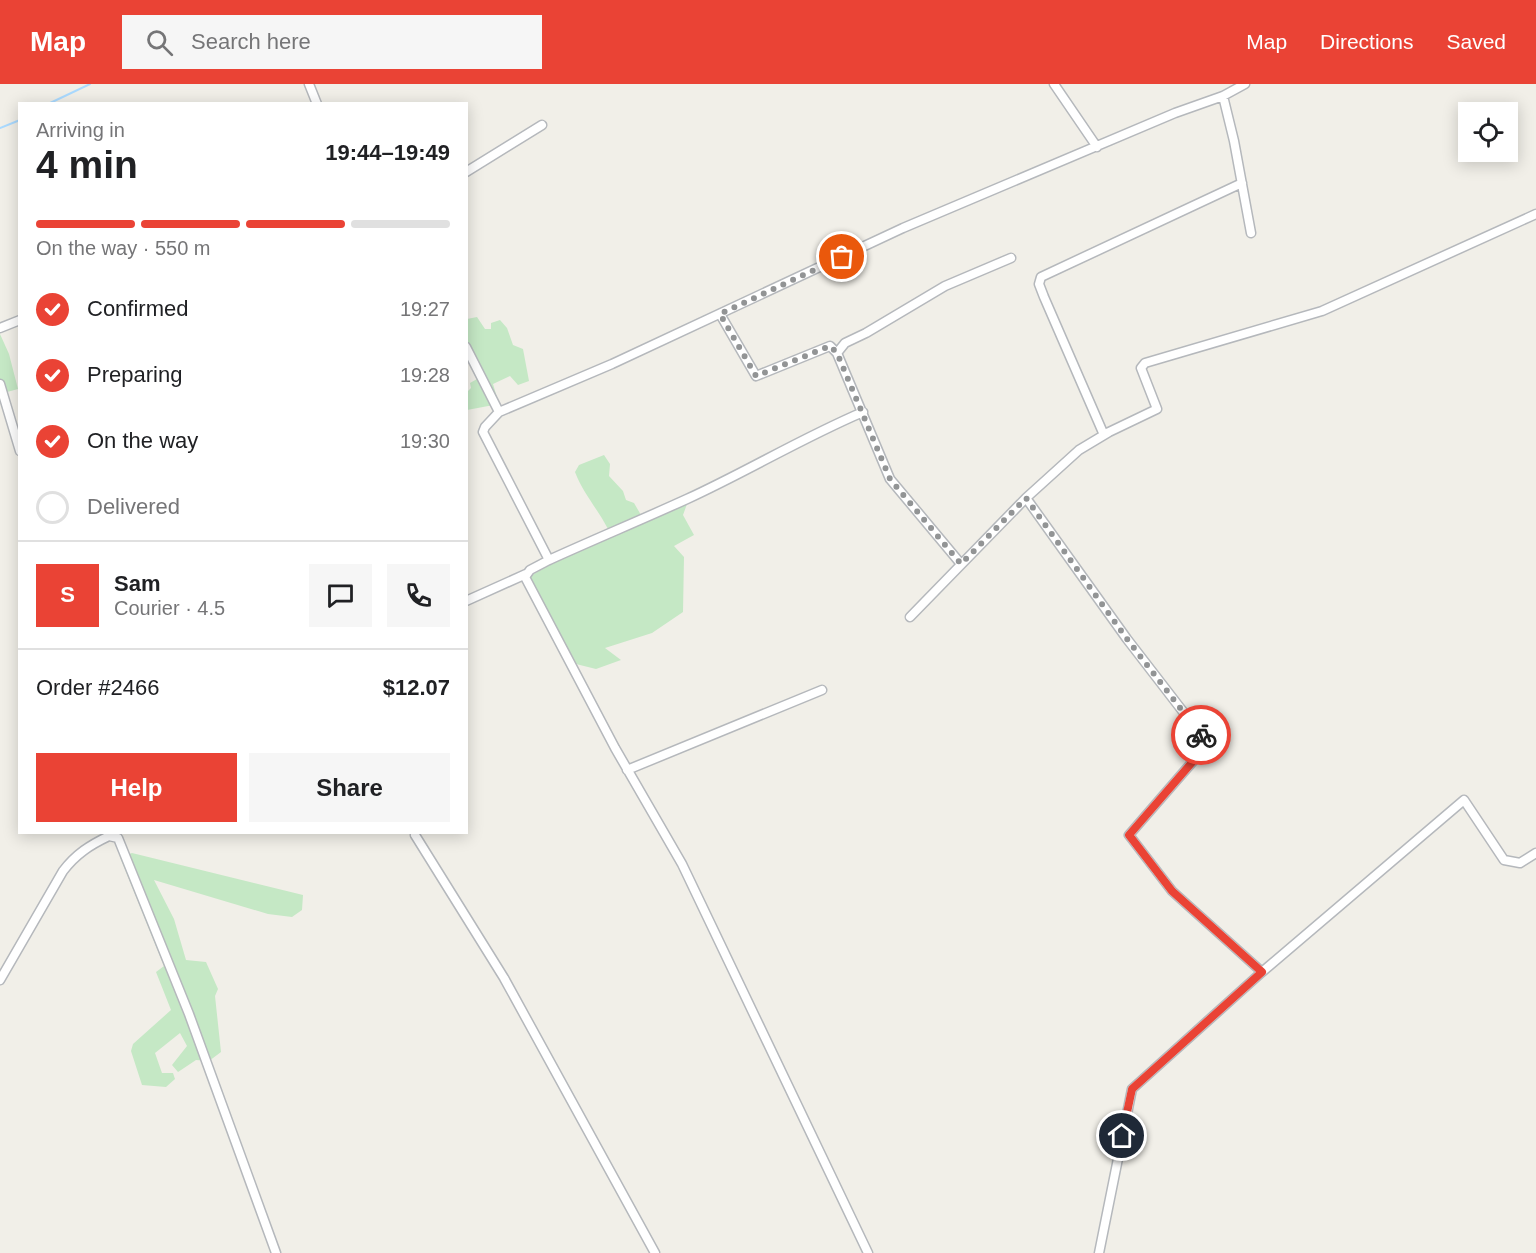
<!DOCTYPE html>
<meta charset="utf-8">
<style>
body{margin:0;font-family:Helvetica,sans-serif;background:#f6f6f6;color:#202124;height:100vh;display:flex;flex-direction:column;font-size:22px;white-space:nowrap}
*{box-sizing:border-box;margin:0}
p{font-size:20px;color:#757577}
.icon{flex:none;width:33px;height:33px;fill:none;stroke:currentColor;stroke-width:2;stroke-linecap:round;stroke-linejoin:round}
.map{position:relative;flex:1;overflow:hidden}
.drawer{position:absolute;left:18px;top:18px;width:450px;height:732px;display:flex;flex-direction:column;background:#fff;border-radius:0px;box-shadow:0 3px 15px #0003}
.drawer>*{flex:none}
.tools{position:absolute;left:1458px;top:18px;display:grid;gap:12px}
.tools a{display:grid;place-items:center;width:60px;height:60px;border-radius:0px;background:#fff;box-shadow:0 3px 15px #0003;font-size:30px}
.pin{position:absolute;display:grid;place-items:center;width:51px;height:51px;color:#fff;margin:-26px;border:3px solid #fff;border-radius:50%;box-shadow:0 2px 6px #0007}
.courier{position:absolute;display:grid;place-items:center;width:60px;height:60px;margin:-30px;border:4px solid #ea4335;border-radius:50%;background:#fff;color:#222;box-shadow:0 2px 8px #0007}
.head em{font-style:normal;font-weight:700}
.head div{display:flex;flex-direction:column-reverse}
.head{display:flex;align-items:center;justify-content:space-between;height:102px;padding:0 18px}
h1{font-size:39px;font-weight:700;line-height:45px}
.bar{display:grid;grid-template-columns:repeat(4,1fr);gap:9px 6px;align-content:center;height:72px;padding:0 18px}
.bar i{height:8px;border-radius:4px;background:#e0e0e0}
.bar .active{background:#ea4335}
.bar p{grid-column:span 4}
.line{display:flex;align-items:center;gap:15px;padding:0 18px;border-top:2px solid #e0e0e0}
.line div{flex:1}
.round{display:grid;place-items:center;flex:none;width:63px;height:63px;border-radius:0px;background:#f6f6f6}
ol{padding:0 18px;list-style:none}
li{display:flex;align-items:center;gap:18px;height:66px}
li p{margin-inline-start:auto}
li .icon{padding:6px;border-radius:50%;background:#ea4335;color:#fff;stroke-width:4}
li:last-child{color:#757577}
li i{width:33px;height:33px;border:3px solid #e0e0e0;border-radius:50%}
.button{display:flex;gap:12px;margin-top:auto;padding:12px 18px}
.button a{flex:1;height:69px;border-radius:0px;background:#ea4335;color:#fff;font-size:24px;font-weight:700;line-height:69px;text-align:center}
.button a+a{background:#f6f6f6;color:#202124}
header{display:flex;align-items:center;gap:36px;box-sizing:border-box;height:84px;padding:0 30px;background:#ea4335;color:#fff}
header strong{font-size:28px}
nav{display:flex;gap:33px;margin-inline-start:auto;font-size:21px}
.search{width:420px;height:54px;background:#f6f6f6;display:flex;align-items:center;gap:15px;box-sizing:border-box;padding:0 21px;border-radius:0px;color:#757577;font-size:22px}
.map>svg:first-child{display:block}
.green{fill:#c5e8c5}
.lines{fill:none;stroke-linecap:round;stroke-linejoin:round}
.stream{stroke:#aadaff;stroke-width:2}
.minor-casing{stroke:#b5b8bc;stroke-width:11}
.minor{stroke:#fff;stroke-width:8}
.done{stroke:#929495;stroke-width:6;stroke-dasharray:0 10.8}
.route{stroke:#ea4335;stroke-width:8}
</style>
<header>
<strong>Map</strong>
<div class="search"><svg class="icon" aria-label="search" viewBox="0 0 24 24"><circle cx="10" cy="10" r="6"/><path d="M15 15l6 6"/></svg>Search here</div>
<nav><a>Map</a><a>Directions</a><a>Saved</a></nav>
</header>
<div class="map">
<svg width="1536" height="1169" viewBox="0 0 1536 1169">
<rect width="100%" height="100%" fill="#f1efe8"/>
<path class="green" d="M477,233l8,12h6v-6l9,-3 7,8 6,17 10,4 6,32 -11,4 -8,-9 -17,8 6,20 -32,6v-18l4,-4 -1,-5 7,-4 -10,-20v-40z
M0,250l9,20 9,35 -18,5z
M604,371l6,9 -1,12 14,15 3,9 8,3 7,12 -33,14c-11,-21 -25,-36 -33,-57l4,-7z
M687,420l-4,11 11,20 -20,11 10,11 -1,55 -31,21 -47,15 16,12 -25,9 -20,-5 -15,-20 -34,-66 29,-17z
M132,769l171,42 -1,15 -10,7 -24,-3 -114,-34 20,39 12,41 20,2 12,27 -3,7 6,56 -12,9 -13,-1 -18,12 -6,-7 15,-19 -7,-13 -25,20 7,20h11l2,6 -9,8 -24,-2 -11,-34 2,-7 38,-34 -15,-38 8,-6 -44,-109z"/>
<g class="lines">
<path class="stream" d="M48,20l42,-20
M0,44l20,-8"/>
<defs>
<path id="minor" d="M309,0l8,20
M1054,0l43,63
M1223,12l11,45 17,92
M466,88l76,-47
M720,230l36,62 74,-30 7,7 53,126 71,85
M0,244l20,-8
M466,263l33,65 113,-48 291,-136 272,-115 48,-17 22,-12
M837,269l8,-10 21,-10 79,-47 66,-28
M0,300l20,67
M499,328l-14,15 -2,5 66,128
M863,328c-61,26 -117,60 -176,87 -46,21 -92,40 -138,61l-19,10 -5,7 90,171 67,116 186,389
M1104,351l-60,-138 -5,-13 2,-7 201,-94
M1026,414l101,141 81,105 -79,91 43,56 90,81
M466,517l60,-27
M910,533l116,-119 53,-48 30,-18 48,-23 -16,-41 4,-5 177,-52 214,-97
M627,686l195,-80
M415,751l89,143 151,275
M0,896l63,-109c13,-17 27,-26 46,-35l9,2 71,176 87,239
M1099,1169l33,-164 130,-117 202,-172 40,60 16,3 16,-10"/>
</defs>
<use href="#minor" class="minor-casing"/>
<use href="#minor" class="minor"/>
</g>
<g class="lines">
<path class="done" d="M842,173l-122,57 36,62 74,-30 7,7 53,126 71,85 65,-66 101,141 74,96"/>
<path class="route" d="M1122,1052l10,-47 130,-117 -90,-81 -43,-56 79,-91 -7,-9"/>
</g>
</svg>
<div class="tools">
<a><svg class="icon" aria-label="locate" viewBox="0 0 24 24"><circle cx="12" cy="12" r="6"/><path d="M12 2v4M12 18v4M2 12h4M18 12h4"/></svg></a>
</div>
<div class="pin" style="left:842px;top:173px;background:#ea580c"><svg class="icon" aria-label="bag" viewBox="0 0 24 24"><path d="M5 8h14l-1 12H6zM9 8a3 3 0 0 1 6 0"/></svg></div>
<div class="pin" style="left:1122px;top:1052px;background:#1f2937"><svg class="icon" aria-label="home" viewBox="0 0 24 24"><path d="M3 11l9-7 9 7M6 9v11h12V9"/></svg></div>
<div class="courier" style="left:1201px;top:651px"><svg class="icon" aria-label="bike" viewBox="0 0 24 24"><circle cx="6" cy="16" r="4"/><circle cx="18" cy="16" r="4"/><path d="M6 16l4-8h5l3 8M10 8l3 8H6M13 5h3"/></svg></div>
<section class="drawer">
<div class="head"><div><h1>4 min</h1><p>Arriving in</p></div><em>19:44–19:49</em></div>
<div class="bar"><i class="active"></i><i class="active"></i><i class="active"></i><i></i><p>On the way · 550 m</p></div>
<ol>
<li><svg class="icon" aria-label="check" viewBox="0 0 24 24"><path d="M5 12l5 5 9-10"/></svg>Confirmed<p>19:27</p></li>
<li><svg class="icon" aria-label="check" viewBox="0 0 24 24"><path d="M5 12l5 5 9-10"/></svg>Preparing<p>19:28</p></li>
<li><svg class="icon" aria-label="check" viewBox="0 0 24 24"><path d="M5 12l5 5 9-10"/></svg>On the way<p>19:30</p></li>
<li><i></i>Delivered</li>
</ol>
<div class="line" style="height:108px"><b class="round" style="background:#ea4335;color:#fff">S</b><div><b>Sam</b><p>Courier · 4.5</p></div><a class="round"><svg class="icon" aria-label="chat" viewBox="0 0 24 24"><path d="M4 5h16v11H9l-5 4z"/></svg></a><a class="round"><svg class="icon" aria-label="phone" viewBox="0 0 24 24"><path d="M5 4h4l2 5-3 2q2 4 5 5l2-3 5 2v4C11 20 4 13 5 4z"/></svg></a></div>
<div class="line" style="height:78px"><div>Order #2466</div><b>$12.07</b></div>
<div class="button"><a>Help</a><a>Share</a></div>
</section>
</div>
